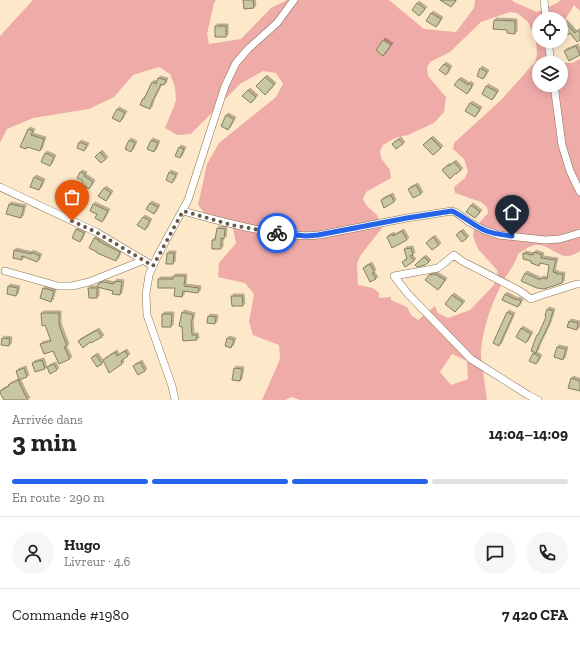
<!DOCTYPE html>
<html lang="fr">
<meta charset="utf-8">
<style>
body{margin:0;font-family:"Zilla Slab",serif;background:#f6f6f6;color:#222;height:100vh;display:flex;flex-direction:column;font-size:15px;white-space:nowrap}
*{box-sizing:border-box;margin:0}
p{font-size:13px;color:#767676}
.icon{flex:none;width:22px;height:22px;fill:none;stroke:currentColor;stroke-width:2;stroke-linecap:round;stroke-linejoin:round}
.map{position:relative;height:400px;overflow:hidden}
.drawer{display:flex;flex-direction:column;background:#fff;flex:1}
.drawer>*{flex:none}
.tools{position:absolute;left:532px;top:12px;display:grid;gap:8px}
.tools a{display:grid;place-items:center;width:36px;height:36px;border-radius:50%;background:#fff;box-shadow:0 2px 10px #0003;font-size:20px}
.pin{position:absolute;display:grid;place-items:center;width:34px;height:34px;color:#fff;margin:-41px -17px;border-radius:50% 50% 50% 0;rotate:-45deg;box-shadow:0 0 4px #0007}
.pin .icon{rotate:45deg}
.courier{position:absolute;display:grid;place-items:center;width:40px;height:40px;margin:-20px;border:3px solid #2563eb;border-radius:50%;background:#fff;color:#222;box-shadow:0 1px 5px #0007}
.headline em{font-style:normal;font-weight:800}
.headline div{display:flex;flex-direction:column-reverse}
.headline{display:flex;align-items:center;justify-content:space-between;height:68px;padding:0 12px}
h1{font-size:26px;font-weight:800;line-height:30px}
.bar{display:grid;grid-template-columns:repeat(4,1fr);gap:6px 4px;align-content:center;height:48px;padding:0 12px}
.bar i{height:5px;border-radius:3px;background:#e0e0e0}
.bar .active{background:#2563eb}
.bar p{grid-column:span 4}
.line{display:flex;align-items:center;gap:10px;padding:0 12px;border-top:1px solid #e0e0e0}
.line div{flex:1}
.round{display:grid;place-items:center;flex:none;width:42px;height:42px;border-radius:21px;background:#f6f6f6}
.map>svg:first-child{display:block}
.green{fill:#efaba8;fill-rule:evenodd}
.building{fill:#c9c6a4;stroke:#827f5f;filter:url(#shadow)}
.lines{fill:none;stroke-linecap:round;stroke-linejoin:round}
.minor-casing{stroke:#867358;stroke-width:8}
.minor{stroke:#fff;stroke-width:7}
.done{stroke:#665a49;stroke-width:4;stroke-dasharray:0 7.2}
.route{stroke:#2563eb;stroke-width:5}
</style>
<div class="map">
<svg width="580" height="400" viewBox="0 0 580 400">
<defs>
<filter id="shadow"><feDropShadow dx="2" dy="-2" stdDeviation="0" flood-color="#0004"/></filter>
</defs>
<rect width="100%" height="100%" fill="#fee8ca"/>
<path class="green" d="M33,0h183l-2,3 -7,31 2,10 32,-5 30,-31 16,-8h102l35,29 32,3 18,-24 1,-8h37l2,2 23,10 20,-9 4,-3h19v11l-6,-6 -9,15 -4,1v-2h-22v22h7c3,12 2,16 14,22h-21v22h22v-22h11l8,-4v192c-3,2 -8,5 -12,5 -9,2 -21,-13 -33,-11 -6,1 -12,6 -17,9 -3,11 -10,18 -15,28 -11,19 -22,51 -22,74l6,44h-187l-8,-3 -7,3h-23l18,-41 -1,-14 -26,-10 -4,-13 5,-28 -9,-11 -27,-6 1,-14 17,-20 -3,-14 -27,-14 -8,-10 9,-41 12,-21 57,-46 7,-13 -7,-11 -13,-2 -23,13 -49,50 -14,1 -12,-7 11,-27 -1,-14 -5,-13 -11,-7 -26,8 -19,22 -25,12 -56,9 -26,11 -7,14v-107zM510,12l7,1 11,9 8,19 1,14 -2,7 -34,38 -47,43 -1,6 11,10 4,12 -3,7 -11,9 1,6 26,9 6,5 1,6 -14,16 -1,7 5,13 19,21 1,7 -5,9 -23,24 -22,8 -10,-5 -3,-7 -17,14 -7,-5 -4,-8 -16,-7v-3l-12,1v-5l-6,-5 -15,-3 -1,-21 3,-8 22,-28 -5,-13 -11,-10 -3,-6 3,-7 25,-14 -1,-8 -9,-12 -1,-7 3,-6 12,-7 13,-3 26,-12 10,-11 2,-15 -18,-21 -1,-8 3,-6 20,-10 31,-30zM452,354l15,7 1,18 -17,6 -11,-13z"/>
<path class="building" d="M243,0h10l1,8 -10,1z
M440,0h16l-5,7z
M417,3l8,6 -6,7 -7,-6z
M431,13l10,6 -5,8 -10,-6z
M494,20l21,1v13l-8,-1v-3l-14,-1z
M565,22l10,11 3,-3 2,3v7l-3,2 -7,-9 -2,2 -7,-8v-2z
M215,26h11v11h-11z
M383,40l8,5 -8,11 -7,-6z
M576,46l4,9 -11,6 -5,-10z
M444,64l6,4 -4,7 -7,-5z
M480,68l7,4 -4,7 -6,-3z
M265,77l9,8 -9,10 -9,-9z
M158,78l8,2 -2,5 -3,-1 -9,18 -2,7 -10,-4 3,-7 1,1 8,-17 4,2z
M459,79l9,6 1,-2 3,3 -5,8 -13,-9z
M486,86l11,6 -5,8 -10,-6z
M248,90l8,7 -5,6 -9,-7z
M470,103l10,6 -5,8 -10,-6z
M117,109l8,4 -5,9 -8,-4z
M226,115l8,4 -6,11 -7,-4z
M28,129l5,2 -2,4 13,4 -4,12 -13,-4 -1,2 -6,-2z
M431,138l10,10 -8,7 -10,-10z
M399,139l4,5 -7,5 -4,-5z
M129,140l6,3 -4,9 -6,-3z
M151,140l7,3 -4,9 -7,-3z
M79,142l8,3 -3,6 -7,-3z
M179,147l5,2 -4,9 -5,-2z
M100,152l6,7 -5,4 -6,-6z
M45,153l9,4 -4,9 -9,-4z
M454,162l7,8 -5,4v-1l-6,6 -8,-9 6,-5 1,1z
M80,172l5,2 -1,2 9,6 -4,7 -8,-5 2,-3 -6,-3z
M169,172l7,3 -4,8 -6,-3z
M34,177l9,4 -4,9 -9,-3z
M416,185l5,9 -8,4 -5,-9z
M104,188l7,5 -5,8 -8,-5z
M391,195l3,7 -10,6 -3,-8z
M150,203l8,4 -4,7 -8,-5z
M9,204l15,3 -3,11 -15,-4z
M93,204l15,7 -6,11 -7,-4 2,-4 -7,-3z
M471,205l9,7 -5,6 -9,-6z
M143,217l7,4 -5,9 -8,-5z
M217,228l8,1 -1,10 -3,-1v11h-9v-9h3z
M76,229l8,4 -4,9 -8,-4z
M402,231l5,9 -15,8 -5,-11 5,-3 1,2z
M461,231l6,7 -5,4 -6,-7z
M433,237l6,8 -7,5 -6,-7z
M94,238l5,2 -1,1 22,11 -4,9 -19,-8v-1l-8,-4z
M411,248l2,7 -3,1 4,5 -9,6 -3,-5 5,-3 -3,-10z
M14,250l17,4v-2l9,4 -3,6 -15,-6v4l-9,-2z
M534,252l8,3 -1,3 15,2 -3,12 4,1 -1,1h7l-1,9 -18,6 -7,-1 -16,-7 4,-8 15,7 1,-2 6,1 2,-14 -9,-2 -1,3 -8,-3v-2l-8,-2v-6l10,2z
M167,253h7l-1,11h-7z
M424,257l5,5 -4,3 -8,2 -2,-2z
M370,264l4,8 -2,1 4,6 -6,3 -7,-14z
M435,274l10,6 -7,10 -13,-10 4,-5z
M173,276h12l-1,10 15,2 -1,5 -15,-2 -1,6 -8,-1 1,-8h-17v-9h15z
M115,281l7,1 -2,13 -8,-1 1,-3 -16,-4 1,-3 5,-2 11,2z
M8,286l10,2 -2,8 -9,-2z
M43,288l11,3 -3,11 -11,-4z
M88,288h9v10h-8z
M505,294l11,6 1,-1 4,2 -3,6 -16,-7z
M452,295l11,8 -8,9 -10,-8z
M231,296h11l1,10h-11z
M547,309l6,2 -4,13 -11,23 -2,6 -5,-2 5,-14 1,-2h1l8,-18 -1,-1z
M182,312l11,3 -2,9 1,11h4l1,5 -14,1 -1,-14 -3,-1z
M507,312l6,3 -14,31 -6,-3z
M41,313h18v12l8,21 -3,1 6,12 -11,5 -6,-13 -9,3 -4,-10 11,-3 -6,-16 -3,1z
M162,314h10l-1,13h-9z
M208,316l8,1 -1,7 -8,-1z
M569,321l9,2 -1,7 -10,-3z
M521,328l10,6 -5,9 -10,-6z
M97,330l5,7 -11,6 -1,-1 -7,6 -5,-7z
M2,338l8,1 -1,7 -8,-1z
M227,338l7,2 -3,8 -6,-2z
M557,347l9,2 -3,11 -9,-3z
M125,351l3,5 -7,5 1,3 -13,9 -6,-13 12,-8 2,4z
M533,353l7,4 -4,7 -7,-3z
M96,355l6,9 -5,3 -6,-9z
M42,360l3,9 -10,3 -3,-9z
M140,362l5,9 -7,4 -5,-9z
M54,364l3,6 -7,4 -3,-7z
M24,368l3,9 -8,3 -3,-9z
M234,368l8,1 -2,12 -8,-1z
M571,378l9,3v10l-12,-3z
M18,380l6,13 4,7h-24l-4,-7v-2l9,-5 -1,-1z"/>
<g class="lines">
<defs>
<path id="minor" d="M544,0l2,19
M548,41l3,22
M554,85l8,60 8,26 10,21
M0,187l96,45 57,34
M183,211c29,8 59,17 90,21 15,3 30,5 46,3l88,-17 45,-7 5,2 12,9 15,8 15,5 46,5 15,-1 20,-6
M5,271l53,15h14l17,-4 55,-22
M175,400l-3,-14 -25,-71 -1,-21 3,-19 8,-18 31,-57 37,-114 11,-23 12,-14 29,-26 17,-23
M538,400l-10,-5 -57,-36 -63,-65 -14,-18 44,-8 16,-13 8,6 58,30 11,8 11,-4 35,-11h3"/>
</defs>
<use href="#minor" class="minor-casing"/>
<use href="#minor" class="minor"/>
</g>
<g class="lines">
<path class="done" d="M72,221l24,11 57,34 30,-55 49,14 45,8"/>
<path class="route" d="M277,233l29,3 12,-1 89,-17 45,-7c11,5 21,14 32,19 9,4 19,5 28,6"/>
</g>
</svg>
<div class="tools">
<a><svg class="icon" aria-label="locate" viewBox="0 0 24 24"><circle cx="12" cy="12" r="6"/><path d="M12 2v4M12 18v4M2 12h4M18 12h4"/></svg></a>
<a><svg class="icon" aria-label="layers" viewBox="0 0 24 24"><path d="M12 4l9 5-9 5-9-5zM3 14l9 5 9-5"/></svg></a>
</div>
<div class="pin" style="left:72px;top:221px;background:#ea580c"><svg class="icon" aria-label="bag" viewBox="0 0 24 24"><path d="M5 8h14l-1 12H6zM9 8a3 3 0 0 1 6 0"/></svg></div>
<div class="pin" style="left:512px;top:236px;background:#1f2937"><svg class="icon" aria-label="home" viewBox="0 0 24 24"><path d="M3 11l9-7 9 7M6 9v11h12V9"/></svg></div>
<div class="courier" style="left:277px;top:233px"><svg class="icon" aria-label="bike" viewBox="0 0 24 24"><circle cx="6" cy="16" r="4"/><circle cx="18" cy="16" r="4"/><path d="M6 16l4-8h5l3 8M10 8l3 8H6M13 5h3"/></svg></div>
</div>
<section class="drawer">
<div class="headline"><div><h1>3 min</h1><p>Arrivée dans</p></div><em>14:04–14:09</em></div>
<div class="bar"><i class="active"></i><i class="active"></i><i class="active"></i><i></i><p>En route · 290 m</p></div>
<div class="line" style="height:72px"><a class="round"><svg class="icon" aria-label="person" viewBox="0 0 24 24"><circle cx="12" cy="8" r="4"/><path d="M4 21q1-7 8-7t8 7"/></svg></a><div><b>Hugo</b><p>Livreur · 4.6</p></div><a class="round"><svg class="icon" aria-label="chat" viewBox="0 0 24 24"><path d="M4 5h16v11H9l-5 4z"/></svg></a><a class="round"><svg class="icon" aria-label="phone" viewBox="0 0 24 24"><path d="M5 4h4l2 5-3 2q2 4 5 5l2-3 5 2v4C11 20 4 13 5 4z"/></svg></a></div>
<div class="line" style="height:52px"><div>Commande #1980</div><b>7 420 CFA</b></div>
</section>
